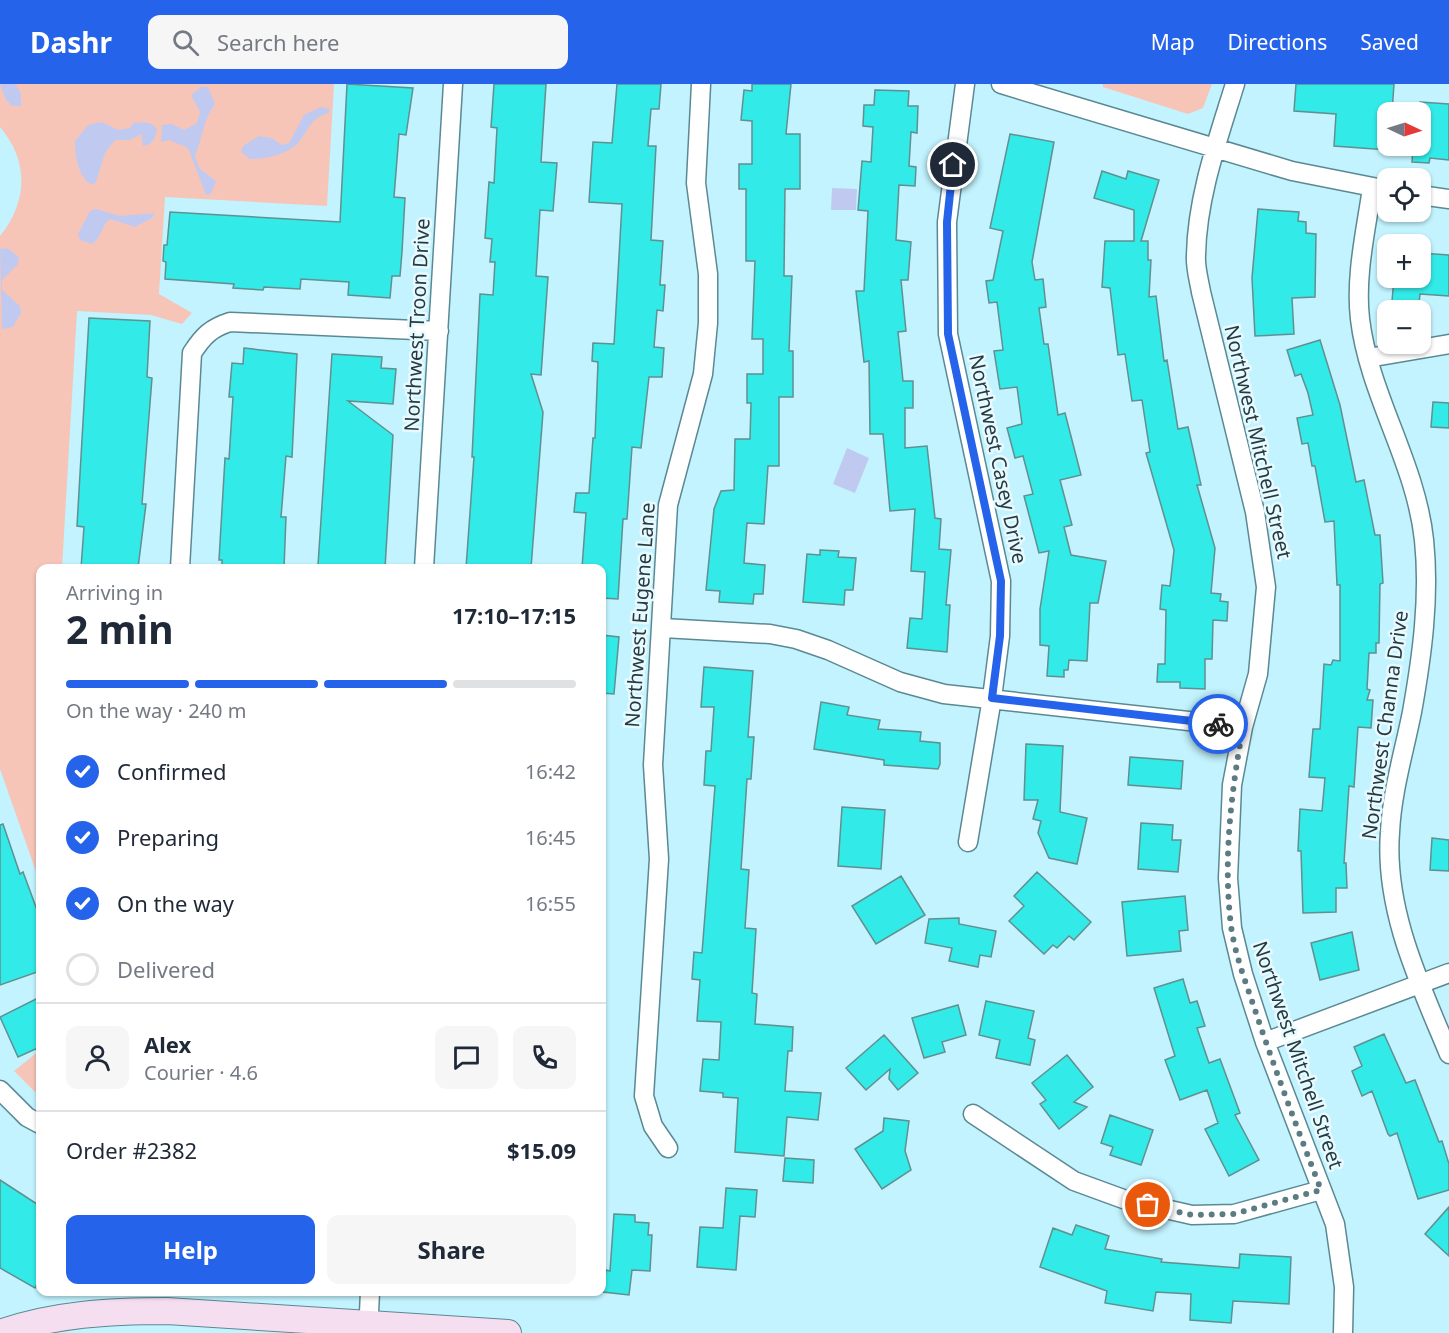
<!DOCTYPE html>
<meta charset="utf-8">
<style>
body{margin:0;font-family:"Noto Sans",sans-serif;background:#f6f6f7;color:#1f2937;height:100vh;display:flex;flex-direction:column;font-size:22px;white-space:nowrap}
*{box-sizing:border-box;margin:0}
p{font-size:20px;color:#747a83}
.icon{flex:none;width:33px;height:33px;fill:none;stroke:currentColor;stroke-width:2;stroke-linecap:round;stroke-linejoin:round}
.map{position:relative;flex:1;overflow:hidden}
.sheet{position:absolute;left:36px;top:480px;width:570px;height:732px;display:flex;flex-direction:column;background:#fff;border-radius:12px;box-shadow:0 2px 4px #0004}
.sheet>*{flex:none}
.needle{width:39px;rotate:94deg}
.fabs{position:absolute;left:1377px;top:18px;display:grid;gap:12px}
.fabs a{display:grid;place-items:center;width:54px;height:54px;border-radius:12px;background:#fff;box-shadow:0 2px 4px #0004;font-size:30px}
.pin{position:absolute;display:grid;place-items:center;width:51px;height:51px;color:#fff;margin:-26px;border:3px solid #fff;border-radius:50%;box-shadow:0 2px 6px #0007}
.courier{position:absolute;display:grid;place-items:center;width:60px;height:60px;margin:-30px;border:4px solid #2563eb;border-radius:50%;background:#fff;color:#222;box-shadow:0 2px 8px #0007}
.headline em{font-style:normal;font-weight:700}
.headline div{display:flex;flex-direction:column-reverse}
.headline{display:flex;align-items:center;justify-content:space-between;height:102px;padding:0 30px}
h1{font-size:39px;font-weight:700;line-height:45px}
.bar{display:grid;grid-template-columns:repeat(4,1fr);gap:9px 6px;align-content:center;height:72px;padding:0 30px}
.bar i{height:8px;border-radius:4px;background:#e0e1e3}
.bar .selected{background:#2563eb}
.bar p{grid-column:span 4}
.line{display:flex;align-items:center;gap:15px;padding:0 30px;border-top:2px solid #e0e1e3}
.line div{flex:1}
.round{display:grid;place-items:center;flex:none;width:63px;height:63px;border-radius:12px;background:#f6f6f7}
ol{padding:0 30px;list-style:none}
li{display:flex;align-items:center;gap:18px;height:66px}
li p{margin-inline-start:auto}
li .icon{padding:6px;border-radius:50%;background:#2563eb;color:#fff;stroke-width:4}
li:last-child{color:#747a83}
li i{width:33px;height:33px;border:3px solid #e0e1e3;border-radius:50%}
.primary-button{display:flex;gap:12px;margin-top:auto;padding:12px 30px}
.primary-button a{flex:1;height:69px;border-radius:12px;background:#2563eb;color:#fff;font-size:24px;font-weight:700;line-height:69px;text-align:center}
.primary-button a+a{background:#f6f6f7;color:#1f2937}
header{display:flex;align-items:center;gap:36px;box-sizing:border-box;height:84px;padding:0 30px;background:#2563eb;color:#fff}
header strong{font-size:28px}
nav{display:flex;gap:33px;margin-inline-start:auto;font-size:21px}
.search{width:420px;height:54px;background:#f6f6f7;display:flex;align-items:center;gap:15px;box-sizing:border-box;padding:0 21px;border-radius:12px;color:#747a83;font-size:22px}
.map>svg:first-child{display:block}
.green{fill:#f7c5b8}
.water{fill:#c0caf0}
.building{fill:#32eae8;stroke:#60908f;stroke-width:1.5}
.lines{fill:none;stroke-linecap:round;stroke-linejoin:round}
.minor-casing{stroke:#5b8993;stroke-width:21}
.secondary-casing{stroke:#5b8993;stroke-width:28}
.minor{stroke:#fff;stroke-width:18}
.secondary{stroke:#f6def1;stroke-width:26}
.done{stroke:#5d7b82;stroke-width:6;stroke-dasharray:0 10.8}
.route{stroke:#2563eb;stroke-width:8}
.labels{text-anchor:middle;stroke-width:5;stroke-linejoin:round;paint-order:stroke}
.street-label{font-size:20px;fill:#263a3f;stroke:#e7faff}
</style>
<header>
<strong>Dashr</strong>
<div class="search"><svg class="icon" aria-label="search" viewBox="0 0 24 24"><circle cx="10" cy="10" r="6"/><path d="M15 15l6 6"/></svg>Search here</div>
<nav><a>Map</a><a>Directions</a><a>Saved</a></nav>
</header>
<div class="map">
<svg width="1449" height="1249" viewBox="0 0 1449 1249">
<rect width="100%" height="100%" fill="#c2f3fe"/>
<path class="green" d="M0,0h334l-7,122 -162,-9 -6,97 33,19 -10,11 -31,-9 -74,-4 -15,257h-22v315l-40,-114v-533c28,-35 29,-75 0,-109z
M1103,0h109l-9,24 -15,6 -85,-27z
M40,966v47l-26,-26z"/>
<path class="water" d="M0,0h15l6,9v13h-9l-6,-6z
M201,3h7l7,17c-12,16 -12,33 -20,52l4,12 17,13 -5,13 -5,1 -18,-47 -19,-8 -8,2 1,-17 10,-1 12,6 13,-7 3,-11 -9,-17z
M321,23l9,2 -1,4c-16,4 -19,13 -27,25 -11,16 -34,21 -52,21l-9,-7 2,-6 16,-10 13,2 10,7 7,-2 15,-28z
M102,38l16,8 12,-2 3,-5c10,-1 18,-2 24,6 -2,10 -4,16 -14,17l-2,-12 -11,6h-15l-10,13 -9,29 -4,3c-14,-8 -17,-29 -17,-44l13,-16z
M832,104l25,1 -1,21h-25z
M96,125l24,7 35,-3 -3,5 -17,9 -25,-8c-9,6 -8,19 -18,25l-12,-4 -2,-6 12,-23z
M7,164l12,9 -1,7 -16,16v10l18,16 1,7 -8,14 -11,2 -2,-80z
M847,364l22,10 -14,35 -22,-9z"/>
<path class="building" d="M347,0l66,4 -7,47 -7,-1 -5,63 11,1 -3,54 -2,24h-8l-2,22 -42,-3 1,-13 -48,-3 -1,10 -36,-2 -1,3 -30,-2 1,-4 -69,-5 1,-17 -3,-1 1,-16h3l3,-33 170,10z
M494,0h52l-5,78 16,1 -4,48 -13,-1 -4,66 12,1 -7,98 -10,-1 12,38 -12,156h-65l8,-111h-2l8,-163 13,1 2,-33h-5l2,-23 -7,-1 4,-56 5,1 3,-55 -6,-1z
M617,0h44l-2,25h-8l-3,37h8l-5,94 12,1 -3,44h5l-2,26 -6,-1 -3,37 10,1 -2,29h-13l-8,71 -9,-1 -5,72h-4l-5,80 -16,-1v-30h-20l4,-55 -12,-1 2,-19h13l4,-55h2l3,-76 -6,-1 1,-18 21,1 8,-140 -33,-2 4,-60 19,1z
M752,0h39l-5,50h14v55h-15l-1,87h8l-3,75h4v46h-14v69h-11l-4,58 -17,-1 -3,40 21,2 -2,29h-9l-1,10 -34,-2 1,-11 -14,-1 8,-81 7,-18 13,-1 1,-51h15l1,-36h-4v-29h16v-35h-11l3,-78h-9v-72h-7v-25h13v-43l-11,-1 3,-30 8,1z
M1296,0h98l-2,28h-4v38l-54,-4 2,-32 -42,-3z
M875,6l34,1 -1,15h10l-1,27 -6,-1 -2,34 7,1 -1,19 -16,-1 -3,55 15,2 -3,38h-7l5,51 -8,1 5,49h10v27h-8v40l22,-2 8,72 6,1 -2,30 12,1 -5,55h4l-3,47 -40,-4 3,-30 12,1 3,-47 -14,-1 4,-62 -25,2 -7,-77h-13l-1,-73 -5,1 -8,-71h8l4,-80 -10,-1 4,-49 9,1 2,-35 -10,-1 1,-21h10z
M1420,18l29,2v56l-19,-2 -1,5 -17,-1 1,-16h7z
M1010,50l44,8 -22,120 3,18 8,-1 3,28 -7,1 5,36h4l10,71 7,-2 16,62 -21,5 12,45 -8,2 7,28 35,6 -8,42h-8l-3,58 -18,-1 -1,10h-4v7l-17,-1 2,-30 -9,-1v-36l9,-58 -10,2 -15,-57 9,-2 -10,-38 -8,2 -8,-30 15,-4 -5,-37 -17,2 -6,-38 9,-1 -6,-48 -8,1 -3,-22 7,-1 10,-49 -13,-3z
M1102,87l24,8 2,-8 31,9 -18,61h7v19h3l-2,37 7,-1 8,65 3,-1 11,69 10,-2 13,58h-4l18,63 -4,45 10,1 -1,7 8,1 -1,19 -14,-1 -1,39h-7v30l-25,-1v-6h-23l1,-18h7l1,-54 -6,-1 2,-24 8,1 4,-36 -28,-97 4,-1 -8,-52 -10,1 -7,-47 -7,1 -8,-67 -8,-1 3,-46h29v-31l-40,-12z
M1258,125l41,3 -1,9 8,1v11l10,1 -1,63 -23,1 2,36 -39,2 -3,-58z
M1420,169l29,2v41l-29,-2 -1,9 -27,-2 2,-23h26z
M89,234l61,3 -3,56 5,1 -10,126h4l-8,64h-57l3,-41 -7,-1z
M1320,256l20,65 16,77 8,-2 11,55h5l3,48 -3,1 -1,59h-3v10h-7l-2,36 3,1 -3,10h6l-2,28 -13,-1 -4,60 -5,-1 -5,77h2l1,25h-11v24l-33,1 -2,-62h-3l2,-42 22,2 3,-33 -16,-1 4,-48h7l4,-65 7,1 2,-5 7,1v-76h-3l-3,-64 -9,1 -10,-56h-3l-4,-23 -6,1 -5,-26 16,-3 -5,-22 -7,-19 -6,2 -8,-26z
M244,264l53,6 -5,103 -6,-1 -5,61h5l-2,51h-62v-8h-3l6,-102 4,1 4,-62h-4l3,-34 11,1z
M332,270l50,3 -1,11 15,1 -3,35 -45,-3 45,34 -8,133 -67,-3z
M1433,318l16,1v25l-18,-1z
M820,466l19,1 -1,6 18,1 -3,32h-8l-1,15 -41,-3 4,-48 13,1z
M602,551l17,2 -5,57 -12,-1z
M704,583l49,4 -5,66h6l-3,42h-4l-6,90 8,1 -4,58 11,1 -4,64 5,1 -2,30 38,3 -1,24h-4l-3,40 36,2 -3,27 -31,-3 -3,39 -49,-4 3,-54 -15,-1v-4l-23,-2 3,-32 16,1 2,-38 -24,-1 3,-41 -8,-1 2,-27 8,1 13,-167 -11,-1 2,-34h5l3,-44h-13z
M821,618l28,5 -2,8 33,5 -2,9 43,3 -1,9 20,2v21l-2,5 -54,-4v-5l-70,-11z
M1026,660l37,2 -3,66 27,6 -10,46 -28,-6 -11,-25 3,-12 -8,-2 5,-19h-14z
M1130,673l53,4 -2,28 -53,-4z
M842,723l43,3 -4,59 -43,-3z
M1141,739l32,2 -1,15h9l-3,32 -40,-3z
M3,740l17,50 3,-2 17,46v53l-40,14v-160z
M1432,754l17,2v31l-19,-1z
M1037,788l54,50 -17,18 -5,-4 -12,12 -4,-3 -9,9 -35,-33 15,-15 -10,-10z
M901,792l24,39 -49,29 -24,-38z
M1185,812l3,34 -9,1 2,20 -54,5 -5,-54z
M959,834v6l37,7 -5,26 -11,-2 -2,12 -29,-6 3,-13 -27,-5 4,-24z
M1352,848l7,38 -39,10 -9,-37z
M1183,895l7,24 7,-2 8,25 -8,2 12,35 11,-4 20,54 -5,2 24,45 -30,16 -24,-47 13,-6 -11,-33 -27,10 -15,-40 10,-4 -21,-68z
M40,913v50l-22,10 -18,-40z
M986,917l48,10 -6,27 7,2 -5,25 -34,-7 4,-18 -21,-5z
M958,921l8,30 -24,7 3,10 -21,6 -12,-40z
M1384,950l22,49 9,-3 24,62 3,-1 7,23v26l-31,9 -21,-66 -7,3 -2,-2 -16,-43 -10,5 -10,-25 10,-5 -8,-19z
M884,951l34,38 -20,17 -9,-11 1,-10 -24,21 -20,-22z
M1067,971l26,32 -19,15 13,5 -28,22 -19,-25 6,-4 -14,-17z
M1110,1031l43,15 -12,35 -31,-10 3,-8 -12,-4z
M884,1034l25,3 -4,30 6,19 -29,19 -27,-40 28,-18z
M785,1074l29,2 -1,23 -30,-2z
M0,1096l40,26v72l-5,10 -35,-20z
M726,1104l31,2 -2,27 -15,-1 -4,54 -39,-3 3,-40 23,1z
M1449,1123v49l-24,-22z
M614,1130l21,1v7l14,1 -1,12h4l-2,36 -18,-1 -3,25 -26,-3 3,-22 4,1z
M1076,1141l33,11 -4,13 57,10 -1,3 78,6 1,-14 51,3 -2,47 -56,-3 -2,22 -41,-3 1,-26 -35,-2 -3,19 -48,-8 2,-12 -67,-24 13,-39 19,7z"/>
<g class="lines">
<defs>
<path id="minor" d="M965,0l-18,138 1,112 53,247 -1,55 -8,62 -24,144
M1001,0l291,87 96,19
M1235,0c-17,55 -38,113 -39,171 -1,12 3,25 5,37l54,220 11,75 -8,87 -15,53 -11,58 -4,93 4,50 11,46 22,68 70,182 9,63 -1,46
M1372,104c-6,42 -17,88 -12,131 9,76 56,144 64,221 6,57 -2,116 -12,172 -8,40 -20,79 -22,120 -6,78 30,152 59,222
M1420,111l29,4
M1368,274l81,-14
M180,484l12,-215c11,-17 19,-25 38,-31l209,9
M424,484l29,-484
M663,544l107,6 26,5 32,11 72,32 44,12 299,33
M1265,958l184,-69
M0,1006l27,27 13,7
M973,1030l101,67 52,19 66,15 42,-1 87,-24
M668,1064l-15,-22 -9,-30 15,-237 -6,-94 15,-260 35,-131 5,-51v-49l-12,-91 5,-99
M368,1249l2,-41"/>
<path id="secondary" d="M0,1249c54,-19 110,-22 167,-22l341,22"/>
</defs>
<use href="#minor" class="minor-casing"/>
<use href="#secondary" class="secondary-casing"/>
<use href="#minor" class="minor"/>
<use href="#secondary" class="secondary"/>
</g>
<g class="lines">
<path class="done" d="M1148,1121l44,10 42,-1 87,-24c-23,-60 -46,-120 -66,-180 -9,-27 -20,-55 -24,-84 -8,-66 0,-133 12,-199l-25,-3"/>
<path class="route" d="M953,81l-6,57 1,112 53,247 -1,55 -8,62 226,26"/>
</g>
<g class="labels">
<g class="street-label">
<text transform="translate(417 241) rotate(-87)" y="7">Northwest Troon Drive</text>
<text transform="translate(1258 358) rotate(77)" y="7">Northwest Mitchell Street</text>
<text transform="translate(998 375) rotate(78)" y="7">Northwest Casey Drive</text>
<text transform="translate(640 531) rotate(-86)" y="7">Northwest Eugene Lane</text>
<text transform="translate(1385 641) rotate(-82)" y="7">Northwest Channa Drive</text>
<text transform="translate(1298 971) rotate(71)" y="7">Northwest Mitchell Street</text>
</g>
</g>
</svg>
<div class="fabs">
<a><svg class="needle" viewBox="-14 -14 28 28"><path d="M0-13l5 13h-10z" fill="#e53935"/><path d="M0 13l5-13h-10z" fill="#747a83"/></svg></a>
<a><svg class="icon" aria-label="locate" viewBox="0 0 24 24"><circle cx="12" cy="12" r="6"/><path d="M12 2v4M12 18v4M2 12h4M18 12h4"/></svg></a>
<a>+</a>
<a>−</a>
</div>
<div class="pin" style="left:1148px;top:1121px;background:#ea580c"><svg class="icon" aria-label="bag" viewBox="0 0 24 24"><path d="M5 8h14l-1 12H6zM9 8a3 3 0 0 1 6 0"/></svg></div>
<div class="pin" style="left:953px;top:81px;background:#1f2937"><svg class="icon" aria-label="home" viewBox="0 0 24 24"><path d="M3 11l9-7 9 7M6 9v11h12V9"/></svg></div>
<div class="courier" style="left:1218px;top:640px"><svg class="icon" aria-label="bike" viewBox="0 0 24 24"><circle cx="6" cy="16" r="4"/><circle cx="18" cy="16" r="4"/><path d="M6 16l4-8h5l3 8M10 8l3 8H6M13 5h3"/></svg></div>
<section class="sheet">
<div class="headline"><div><h1>2 min</h1><p>Arriving in</p></div><em>17:10–17:15</em></div>
<div class="bar"><i class="selected"></i><i class="selected"></i><i class="selected"></i><i></i><p>On the way · 240 m</p></div>
<ol>
<li><svg class="icon" aria-label="check" viewBox="0 0 24 24"><path d="M5 12l5 5 9-10"/></svg>Confirmed<p>16:42</p></li>
<li><svg class="icon" aria-label="check" viewBox="0 0 24 24"><path d="M5 12l5 5 9-10"/></svg>Preparing<p>16:45</p></li>
<li><svg class="icon" aria-label="check" viewBox="0 0 24 24"><path d="M5 12l5 5 9-10"/></svg>On the way<p>16:55</p></li>
<li><i></i>Delivered</li>
</ol>
<div class="line" style="height:108px"><a class="round"><svg class="icon" aria-label="person" viewBox="0 0 24 24"><circle cx="12" cy="8" r="4"/><path d="M4 21q1-7 8-7t8 7"/></svg></a><div><b>Alex</b><p>Courier · 4.6</p></div><a class="round"><svg class="icon" aria-label="chat" viewBox="0 0 24 24"><path d="M4 5h16v11H9l-5 4z"/></svg></a><a class="round"><svg class="icon" aria-label="phone" viewBox="0 0 24 24"><path d="M5 4h4l2 5-3 2q2 4 5 5l2-3 5 2v4C11 20 4 13 5 4z"/></svg></a></div>
<div class="line" style="height:78px"><div>Order #2382</div><b>$15.09</b></div>
<div class="primary-button"><a>Help</a><a>Share</a></div>
</section>
</div>
